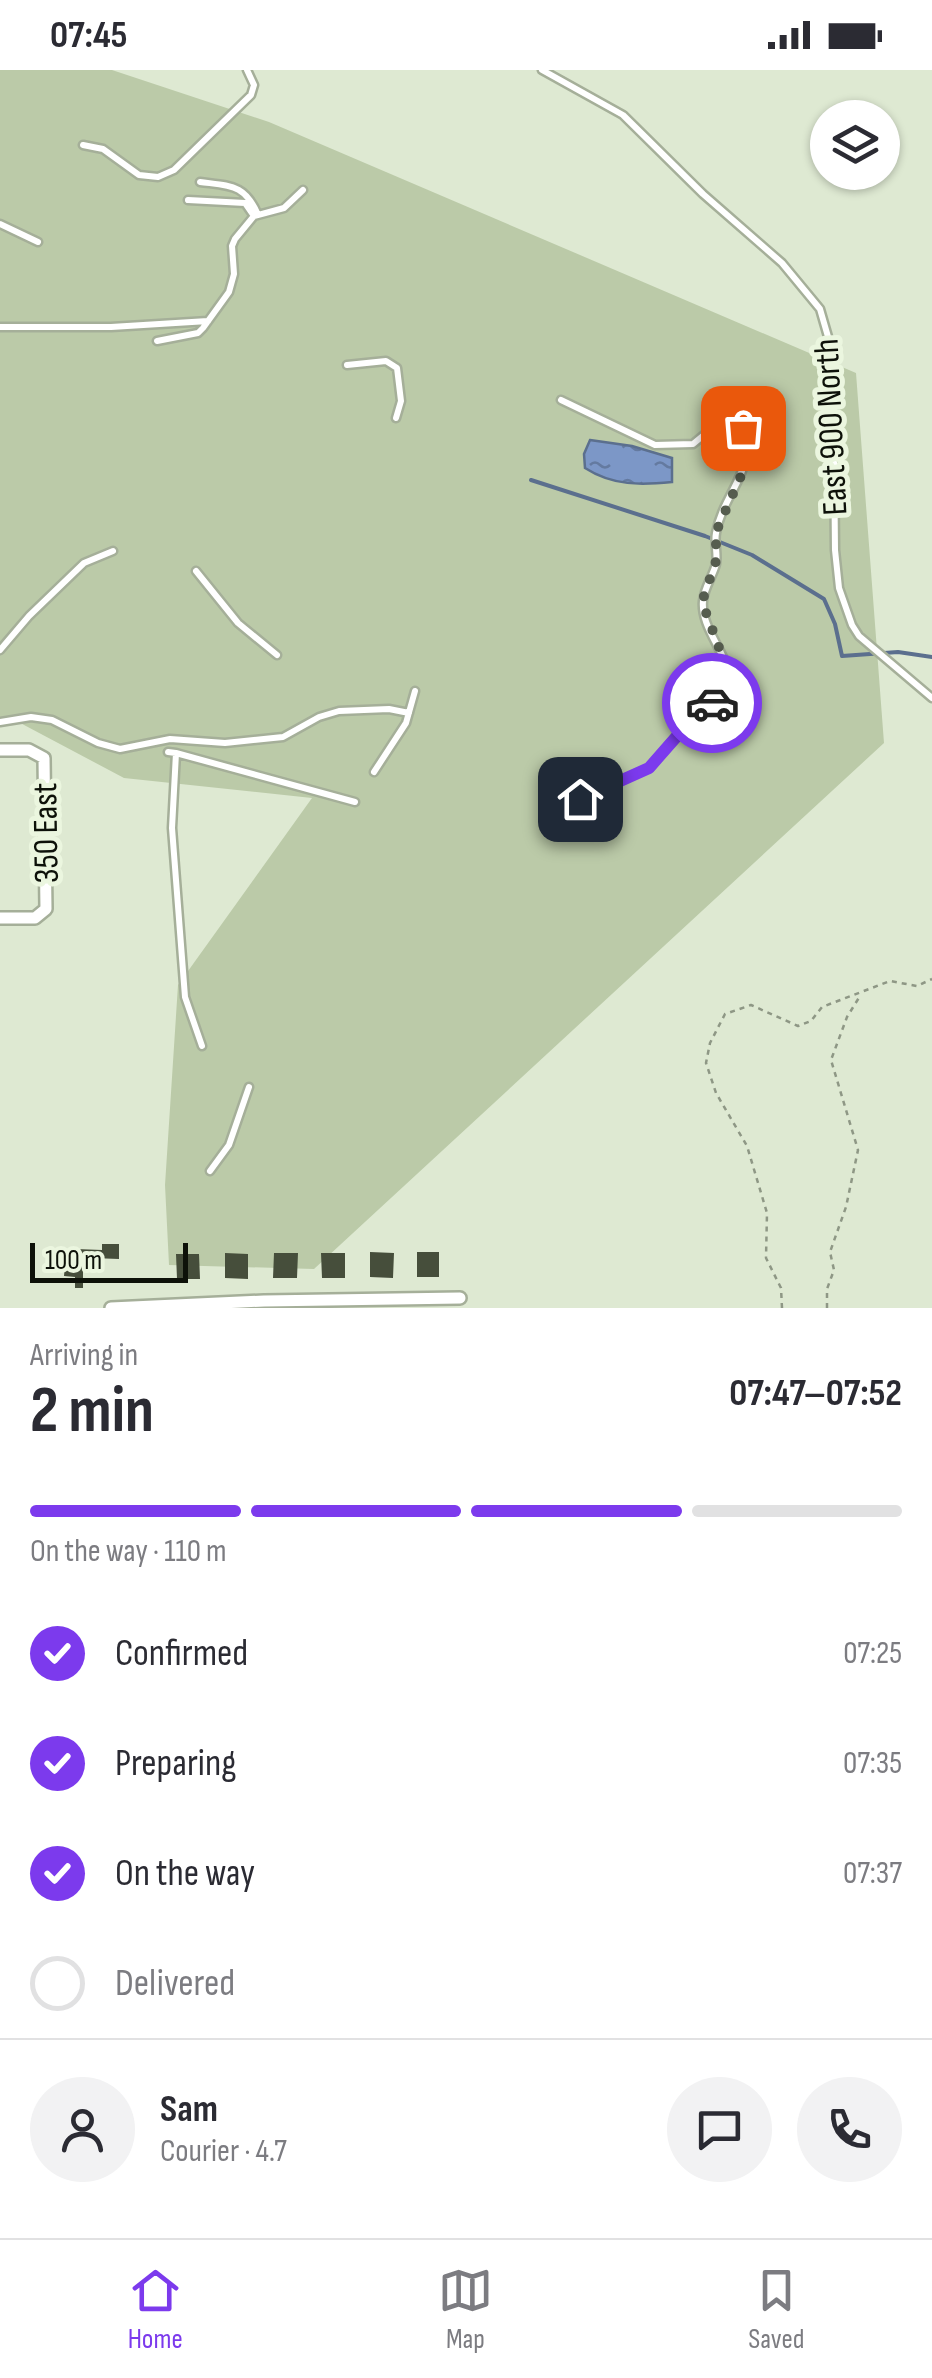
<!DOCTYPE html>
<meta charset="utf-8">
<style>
body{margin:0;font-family:"Sofia Sans Condensed",sans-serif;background:#f2f2f3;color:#2b2b33;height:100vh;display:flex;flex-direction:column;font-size:38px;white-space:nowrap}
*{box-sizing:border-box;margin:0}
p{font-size:32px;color:#7c7c81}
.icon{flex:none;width:55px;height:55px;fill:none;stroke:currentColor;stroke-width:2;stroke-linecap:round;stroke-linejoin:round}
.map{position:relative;height:1238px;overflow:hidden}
.side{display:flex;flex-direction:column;background:#fff;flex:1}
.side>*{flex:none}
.controls{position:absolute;left:810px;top:30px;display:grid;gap:20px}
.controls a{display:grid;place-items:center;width:90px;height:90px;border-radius:50%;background:#fff;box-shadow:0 2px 8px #0004;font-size:50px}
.scale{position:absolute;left:30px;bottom:25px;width:158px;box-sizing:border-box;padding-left:10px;border:5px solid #0d1109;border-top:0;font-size:28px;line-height:35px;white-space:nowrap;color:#0d1109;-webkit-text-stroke:8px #ebf6df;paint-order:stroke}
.pin{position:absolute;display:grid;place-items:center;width:85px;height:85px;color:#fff;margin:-42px;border-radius:20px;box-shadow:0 5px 15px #0006}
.courier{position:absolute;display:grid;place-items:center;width:100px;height:100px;margin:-50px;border:8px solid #7c3aed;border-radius:50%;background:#fff;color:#222;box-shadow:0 2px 12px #0007}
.overview em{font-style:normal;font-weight:700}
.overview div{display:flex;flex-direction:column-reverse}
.overview{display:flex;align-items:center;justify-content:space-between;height:170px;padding:0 30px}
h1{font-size:65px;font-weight:700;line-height:75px}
.bar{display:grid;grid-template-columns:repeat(4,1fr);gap:15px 10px;align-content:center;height:120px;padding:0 30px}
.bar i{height:12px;border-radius:8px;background:#e1e1e2}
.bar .selected{background:#7c3aed}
.bar p{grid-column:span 4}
.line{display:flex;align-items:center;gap:25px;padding:0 30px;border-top:2px solid #e1e1e2}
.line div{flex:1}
.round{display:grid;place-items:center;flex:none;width:105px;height:105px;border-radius:52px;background:#f2f2f3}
ol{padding:0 30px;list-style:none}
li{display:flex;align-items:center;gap:30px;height:110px}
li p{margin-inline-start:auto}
li .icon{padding:10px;border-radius:50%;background:#7c3aed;color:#fff;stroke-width:4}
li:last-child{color:#7c7c81}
li i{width:55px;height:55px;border:5px solid #e1e1e2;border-radius:50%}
.status{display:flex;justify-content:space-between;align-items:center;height:70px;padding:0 50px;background:#fff;direction:ltr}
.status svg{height:28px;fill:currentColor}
.tabs{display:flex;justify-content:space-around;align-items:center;height:140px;border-top:2px solid #e1e1e2;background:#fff;font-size:28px;color:#7c7c81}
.tabs a{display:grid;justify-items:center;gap:5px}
.tabs .selected{color:#7c3aed}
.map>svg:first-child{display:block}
.grass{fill:#bbcaa8}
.water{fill:url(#water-ripples);stroke:#5b6f8e;stroke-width:2.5}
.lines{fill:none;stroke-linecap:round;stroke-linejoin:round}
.stream{stroke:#5b6f8e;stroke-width:4}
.building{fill:#464e3b}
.lane-casing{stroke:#a5af99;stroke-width:11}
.street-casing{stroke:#a5af99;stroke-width:16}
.path{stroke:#8e9785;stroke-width:2.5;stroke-dasharray:5 5;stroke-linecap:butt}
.lane{stroke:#fff;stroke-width:6}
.street{stroke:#fff;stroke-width:11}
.done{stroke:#565d4f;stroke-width:10;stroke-dasharray:0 18}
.route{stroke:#7c3aed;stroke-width:12}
.labels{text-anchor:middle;stroke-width:10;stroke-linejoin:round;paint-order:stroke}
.street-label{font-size:35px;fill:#0d1109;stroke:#ebf6df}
</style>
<div class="status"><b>07:45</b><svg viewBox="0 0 49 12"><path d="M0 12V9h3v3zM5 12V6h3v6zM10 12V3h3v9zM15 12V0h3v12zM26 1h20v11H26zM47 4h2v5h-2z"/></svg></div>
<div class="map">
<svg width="932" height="1238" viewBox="0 0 932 1238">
<defs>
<pattern id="water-ripples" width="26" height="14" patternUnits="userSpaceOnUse" patternTransform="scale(2.5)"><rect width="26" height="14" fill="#7c97c7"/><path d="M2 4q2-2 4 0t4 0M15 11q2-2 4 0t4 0" fill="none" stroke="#647aa0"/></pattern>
</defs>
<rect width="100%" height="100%" fill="#dee9d2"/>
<path class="grass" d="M0,0h112l157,52 587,251 28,370 -570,526 -145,-4 -4,-80 13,-200 134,-187 -188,-20 -115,-61h-9z"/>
<path class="water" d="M590,370l42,6 40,12v24c-31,3 -59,4 -87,-14l-1,-14z"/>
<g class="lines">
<path class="stream" d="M531,410l174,56 47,19 72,44 11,25 7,32 56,-4 34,5"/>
</g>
<path class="building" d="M102,1174h17v15l-27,-1 -1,13h-8v17h-8v-11l-11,-1 1,-12 11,1v-16l26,1z
M370,1182l24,1 -1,25 -23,-1z
M417,1182h22v25h-22z
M225,1183l23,1v25l-23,-1z
M274,1183h24l-1,25h-24z
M321,1183h24v25h-23z
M176,1184h23l1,25h-23z"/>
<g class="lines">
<defs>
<path id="lane" d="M542,0l81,45 80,79 79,69 38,46 13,45 2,196 4,38 13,37 7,11 73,62
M83,75l20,4 36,26 19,2 16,-7 77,-75 3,-10 -7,-15
M200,112c31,4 45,2 58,33
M188,130l57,3 9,13
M0,154l38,18
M0,257h111l97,-6
M157,271l41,-8 5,-5 26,-36 5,-18 -2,-28 3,-7 19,-23 30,-8 19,-18
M347,295l39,-4 11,7 4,33 -5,17
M561,330l94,45 38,-1 35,-29 8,1c29,50 -12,72 -20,117 -2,10 2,21 0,31 -3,12 -12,24 -13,37 -3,31 33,59 28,95l-32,15 -50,57 -69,31
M196,501l42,52 39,32
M0,580l29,-34 55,-53 29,-12
M0,652l31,-5 21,3 46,23 22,6 50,-10 55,4 58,-6 36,-20 20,-6 50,-2 20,4
M168,682l8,1 -4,75 13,169 17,49
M176,683l179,49
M374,702l32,-49 9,-32
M210,1101l19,-26 20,-58"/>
<path id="street" d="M0,680h29l15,8 2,151 -11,9h-35
M111,1238l153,-7 196,-3"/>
</defs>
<use href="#lane" class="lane-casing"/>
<use href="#street" class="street-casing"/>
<path class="path" d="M782,1238l-1,-20 -15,-30 1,-45 -20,-67 -31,-53 -10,-30 4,-20 15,-29 26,-9 47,21 13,-5 11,-14 68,-26 27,5 15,-7
M827,1238v-19l7,-19 -4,-18 16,-45 12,-57 -27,-90 16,-43 13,-21"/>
<use href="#lane" class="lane"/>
<use href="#street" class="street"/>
</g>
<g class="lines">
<path class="done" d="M712,633l19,-7 2,-11 -31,-83 14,-41v-29l28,-63 3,-17 -4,-24"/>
<path class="route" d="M580,729l69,-31 50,-57 13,-8"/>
</g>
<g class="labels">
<g class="street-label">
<text transform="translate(830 357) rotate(-93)" y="12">East 900 North</text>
<text transform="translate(45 763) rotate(-91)" y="12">350 East</text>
</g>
</g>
</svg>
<div class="controls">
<a><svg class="icon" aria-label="layers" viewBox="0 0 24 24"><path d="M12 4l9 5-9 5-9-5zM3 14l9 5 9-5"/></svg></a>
</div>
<div class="scale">100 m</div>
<div class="pin" style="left:743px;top:358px;background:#ea580c"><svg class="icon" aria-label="bag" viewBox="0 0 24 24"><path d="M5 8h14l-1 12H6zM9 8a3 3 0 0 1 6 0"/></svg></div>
<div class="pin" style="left:580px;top:729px;background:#1f2937"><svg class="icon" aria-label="home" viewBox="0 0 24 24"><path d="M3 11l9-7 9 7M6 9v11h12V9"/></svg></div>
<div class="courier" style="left:712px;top:633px"><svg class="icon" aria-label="car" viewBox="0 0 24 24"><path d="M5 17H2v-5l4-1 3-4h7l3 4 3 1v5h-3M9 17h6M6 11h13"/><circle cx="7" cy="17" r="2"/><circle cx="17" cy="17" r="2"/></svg></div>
</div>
<section class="side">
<div class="overview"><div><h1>2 min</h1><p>Arriving in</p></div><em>07:47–07:52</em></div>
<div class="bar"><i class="selected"></i><i class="selected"></i><i class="selected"></i><i></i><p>On the way · 110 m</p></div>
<ol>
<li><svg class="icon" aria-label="check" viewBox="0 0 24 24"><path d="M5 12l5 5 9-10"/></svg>Confirmed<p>07:25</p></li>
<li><svg class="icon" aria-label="check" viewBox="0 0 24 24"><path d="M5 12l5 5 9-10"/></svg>Preparing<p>07:35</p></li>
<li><svg class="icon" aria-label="check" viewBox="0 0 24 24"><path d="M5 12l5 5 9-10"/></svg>On the way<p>07:37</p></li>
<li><i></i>Delivered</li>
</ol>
<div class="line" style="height:180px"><a class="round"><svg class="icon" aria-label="person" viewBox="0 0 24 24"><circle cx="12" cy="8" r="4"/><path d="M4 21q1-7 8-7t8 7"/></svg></a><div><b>Sam</b><p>Courier · 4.7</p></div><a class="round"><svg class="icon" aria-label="chat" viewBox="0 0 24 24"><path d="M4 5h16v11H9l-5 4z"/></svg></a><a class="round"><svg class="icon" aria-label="phone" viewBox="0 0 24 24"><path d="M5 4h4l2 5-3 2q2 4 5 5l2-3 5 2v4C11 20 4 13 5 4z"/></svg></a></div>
</section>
<nav class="tabs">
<a class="selected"><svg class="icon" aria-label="home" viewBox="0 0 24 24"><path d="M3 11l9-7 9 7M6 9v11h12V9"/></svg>Home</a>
<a><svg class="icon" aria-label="map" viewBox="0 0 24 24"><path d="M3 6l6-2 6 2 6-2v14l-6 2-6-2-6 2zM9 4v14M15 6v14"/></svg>Map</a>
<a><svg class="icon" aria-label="saved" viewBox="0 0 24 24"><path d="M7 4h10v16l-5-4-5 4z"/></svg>Saved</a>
</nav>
